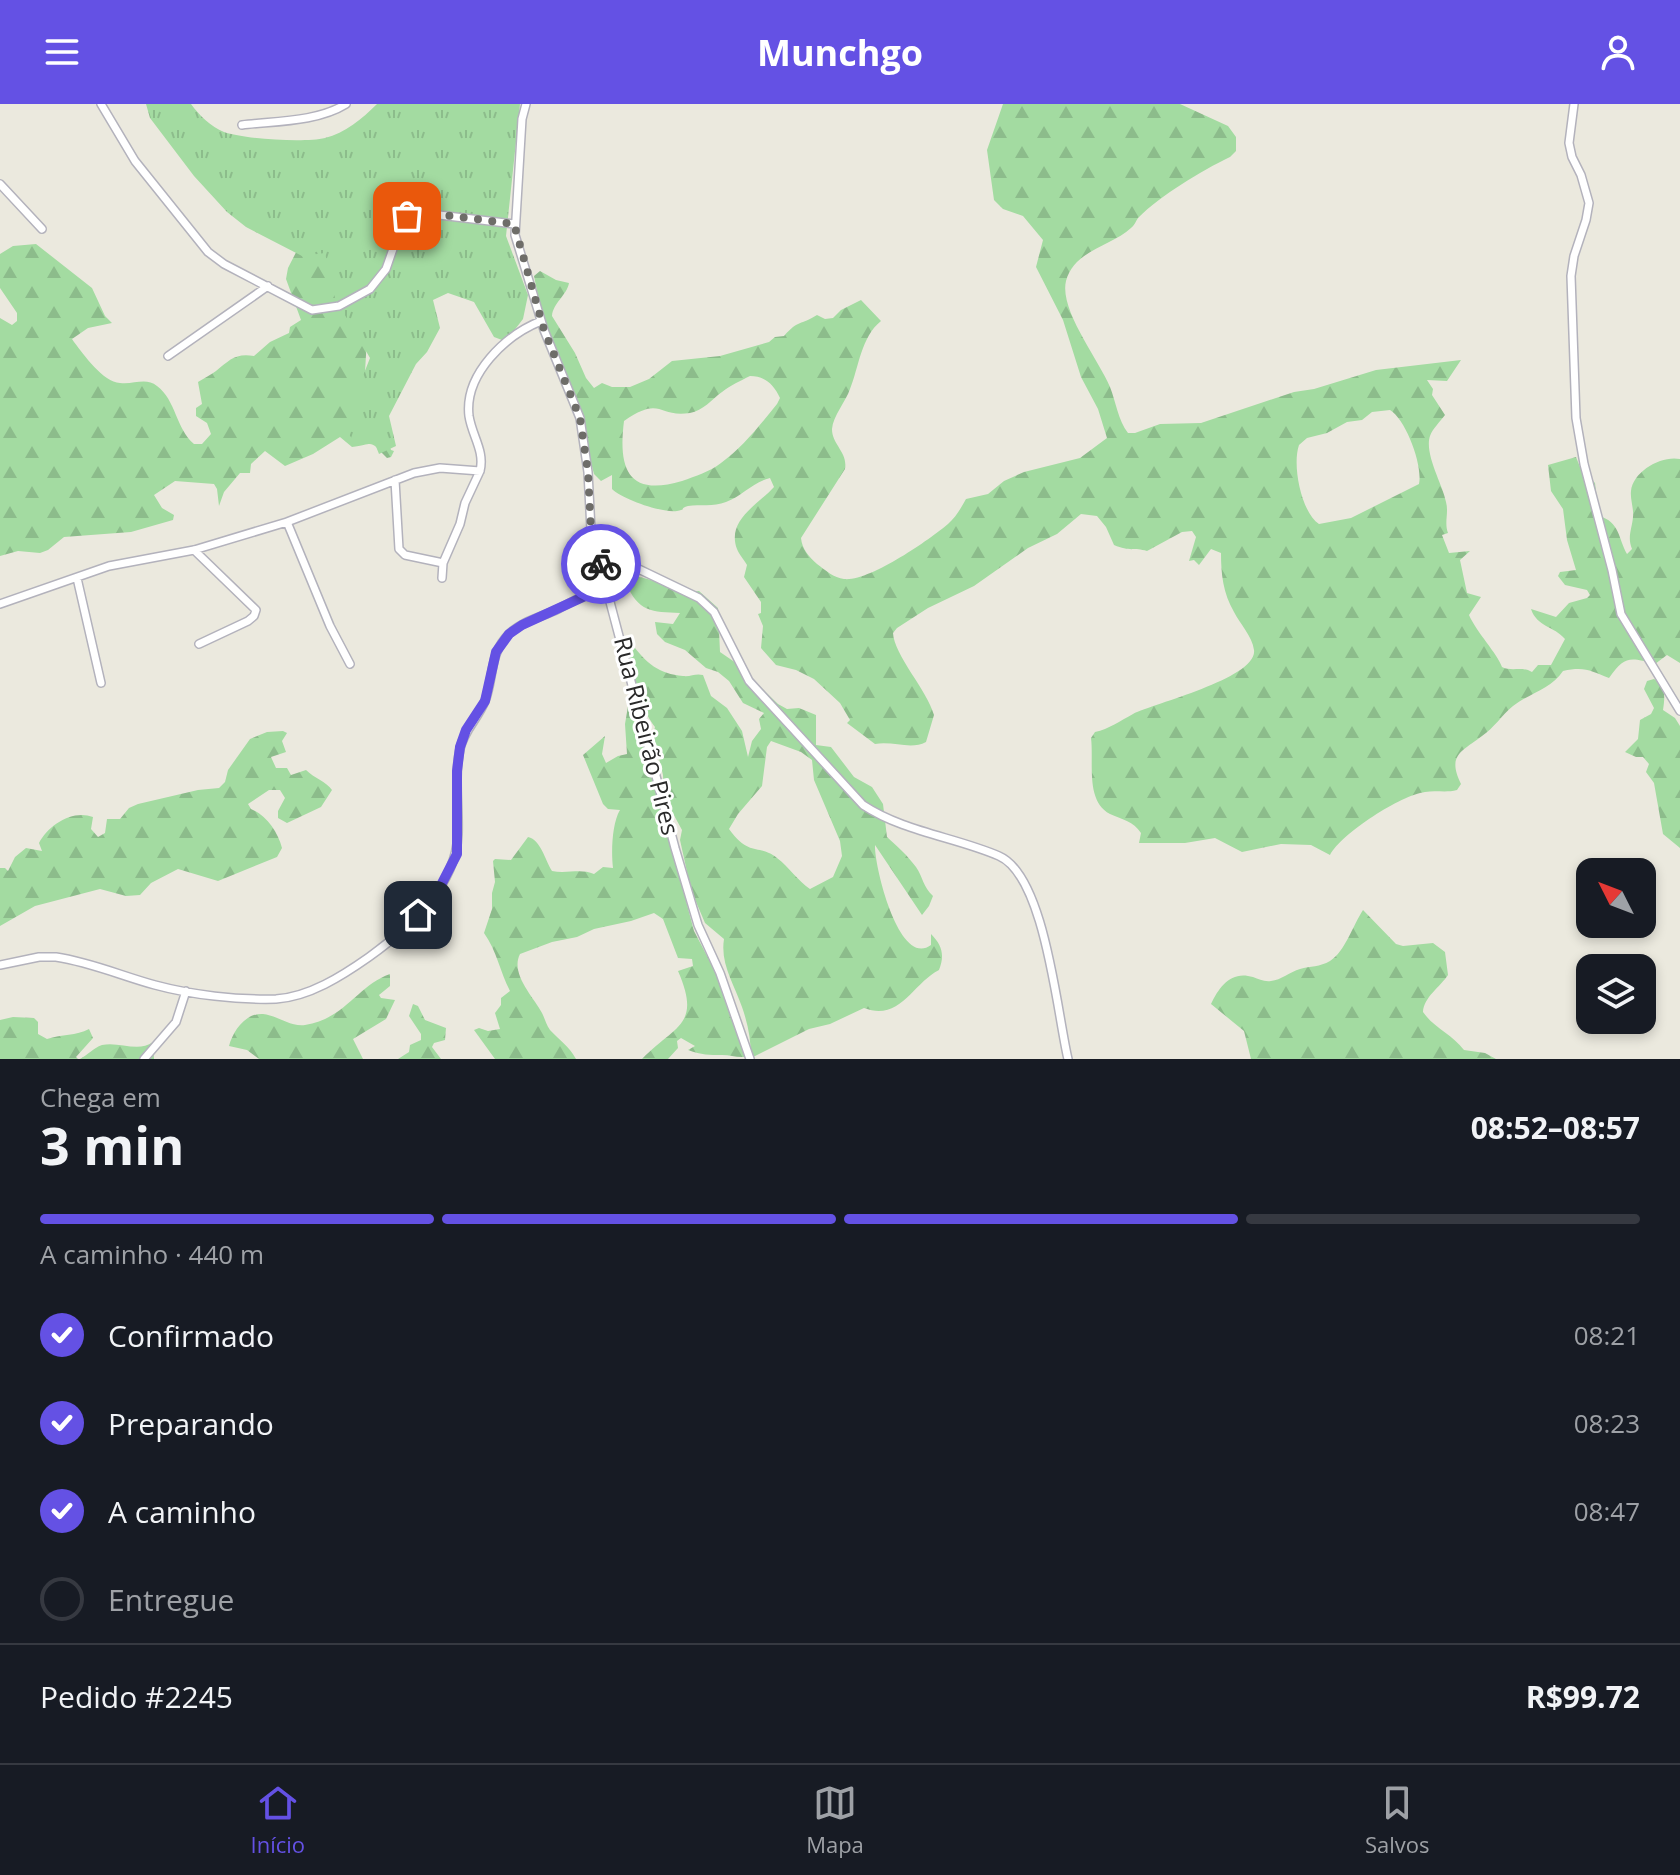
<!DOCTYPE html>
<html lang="pt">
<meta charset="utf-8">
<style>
body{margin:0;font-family:"Open Sans",sans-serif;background:#242831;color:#f1f3f6;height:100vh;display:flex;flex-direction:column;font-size:30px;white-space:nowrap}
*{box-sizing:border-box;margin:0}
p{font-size:26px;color:#9ea1a6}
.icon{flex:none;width:44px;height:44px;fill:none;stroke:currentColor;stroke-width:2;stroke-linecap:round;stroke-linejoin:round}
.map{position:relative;height:955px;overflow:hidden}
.sheet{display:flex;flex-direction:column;background:#171b24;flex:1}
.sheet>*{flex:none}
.needle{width:52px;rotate:312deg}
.controls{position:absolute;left:1576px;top:754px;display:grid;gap:16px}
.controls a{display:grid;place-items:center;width:80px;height:80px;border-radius:16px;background:#171b24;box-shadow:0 4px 12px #0003;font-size:40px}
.pin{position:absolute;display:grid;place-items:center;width:68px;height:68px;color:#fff;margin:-34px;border-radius:16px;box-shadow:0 4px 12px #0006}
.courier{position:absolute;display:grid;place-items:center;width:80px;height:80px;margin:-40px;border:6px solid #6451e4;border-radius:50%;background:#fff;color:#222;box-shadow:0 2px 10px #0007}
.overview em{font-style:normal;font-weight:700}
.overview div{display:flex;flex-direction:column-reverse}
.overview{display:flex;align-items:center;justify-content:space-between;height:136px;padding:0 40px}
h1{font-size:52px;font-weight:700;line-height:60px}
.bar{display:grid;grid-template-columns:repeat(4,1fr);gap:12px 8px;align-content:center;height:96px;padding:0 40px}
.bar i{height:10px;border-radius:6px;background:#363941}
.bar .current{background:#6451e4}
.bar p{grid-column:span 4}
.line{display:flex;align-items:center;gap:20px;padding:0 40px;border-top:2px solid #363941}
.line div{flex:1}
ol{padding:0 40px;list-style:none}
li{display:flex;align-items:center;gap:24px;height:88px}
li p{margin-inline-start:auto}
li .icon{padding:8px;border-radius:50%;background:#6451e4;color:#fff;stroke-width:4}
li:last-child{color:#9ea1a6}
li i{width:44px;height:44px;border:4px solid #363941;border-radius:50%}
header{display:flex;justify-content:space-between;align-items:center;height:104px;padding:0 40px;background:#6451e4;color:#fff;font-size:36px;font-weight:700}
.tabs{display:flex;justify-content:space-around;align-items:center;height:112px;border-top:2px solid #363941;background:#171b24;font-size:22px;color:#9ea1a6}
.tabs a{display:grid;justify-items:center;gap:4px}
.tabs .current{color:#6451e4}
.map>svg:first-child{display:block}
.forest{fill:url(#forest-firs);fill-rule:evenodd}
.park{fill:url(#park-tufts)}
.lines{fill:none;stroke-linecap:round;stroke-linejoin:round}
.minor-casing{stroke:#b3b2bc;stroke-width:10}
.minor{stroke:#fff;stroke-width:7}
.done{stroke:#6e6d69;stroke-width:8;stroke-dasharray:0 14.4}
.route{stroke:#6451e4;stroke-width:10}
.labels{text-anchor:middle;stroke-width:6;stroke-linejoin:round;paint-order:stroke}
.street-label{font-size:24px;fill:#2a2a2a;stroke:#fff}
</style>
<header><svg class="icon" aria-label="menu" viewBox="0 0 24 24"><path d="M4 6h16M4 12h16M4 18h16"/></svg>Munchgo<svg class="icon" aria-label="person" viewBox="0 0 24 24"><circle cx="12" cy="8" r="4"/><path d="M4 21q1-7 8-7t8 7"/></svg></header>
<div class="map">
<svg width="1680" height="955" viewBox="0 0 1680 955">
<defs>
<pattern id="forest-firs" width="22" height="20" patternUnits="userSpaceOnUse" patternTransform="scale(2)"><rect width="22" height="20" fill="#a3dba1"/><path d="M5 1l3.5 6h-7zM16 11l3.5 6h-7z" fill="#8cbc8b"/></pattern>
<pattern id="park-tufts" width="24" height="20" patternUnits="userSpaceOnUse" patternTransform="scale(2)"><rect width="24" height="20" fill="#a3dba1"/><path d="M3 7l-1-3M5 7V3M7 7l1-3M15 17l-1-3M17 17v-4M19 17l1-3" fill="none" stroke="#8cbc8b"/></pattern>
</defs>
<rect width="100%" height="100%" fill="#ebe9de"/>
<path class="forest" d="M1003,0h177l48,22 8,11v14l-6,6c-29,14 -69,38 -92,61 -2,3 -4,8 -7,10 -19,18 -57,22 -65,53 -7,29 33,79 44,106 6,15 8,33 18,46h7l25,-9 41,-1 93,-31 20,-3 62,-19 85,-10 -14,21 -20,-1 6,9 -1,6 13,20c-5,7 -12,13 -15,21 -6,18 13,49 16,66 3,11 -2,20 2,31l-6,2 7,18 21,-2 -10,9 7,33 14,4 -12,18c8,18 28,38 33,52 10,5 20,-1 30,5l6,-7h13l14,-26c-11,-13 -28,-12 -34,-30l25,8 13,-14 18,-5 3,-3 -3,-5 -22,-5 -7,-9 2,-4 16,-2 -9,-30 -4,-31 -12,-18 -3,-26 28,-8 4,10 15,16 4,33c21,6 19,22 28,38l5,-5c-5,-12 0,-20 1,-32 1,-8 -3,-18 -2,-26 2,-20 31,-36 49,-32v204l-13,-8 -12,9c-26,-7 -30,-8 -46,14 -18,-7 -24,-12 -46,-7 -12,18 -33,22 -50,35 -11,9 -19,22 -31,30 -21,16 -35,19 -21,48l-4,6c-11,3 -21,0 -32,2 -24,3 -83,41 -95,63l-19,-10 -30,-1 -39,8 -27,-14 -30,5h-46l2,-10c-8,-12 -18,-13 -31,-19 -25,-13 -16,-52 -19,-76l4,-6c14,-3 25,-11 38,-18 22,-11 125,-36 121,-64 -2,-14 -14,-26 -20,-38 -11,-19 -13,-38 -13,-59l-10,-4 -12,16 -5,-5 -5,1 7,-24 -4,-6 -10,1 -35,19c-13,-4 -17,1 -33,-6l-8,-18 -9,-11 -16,-2 -24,20 -29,14 -54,38 -46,22 -31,20 -4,5c1,22 34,57 41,82l-8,27c-15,8 -32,-1 -51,2l-28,-21 3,-3 -10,-17 -26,-24 -18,-9 -20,-5 -15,-17 2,-22 -5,-12 3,-1v-11l-17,-25 3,-12c-3,-5 -8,-11 -10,-16 -11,-29 22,-45 37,-62l-4,-9c-17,4 -28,18 -44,24 -13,5 -26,2 -38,4 -10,3 0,3 -11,5 -16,2 -55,-12 -65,-22v-14l-11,6 -7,-7 -17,-64 -32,-79 -11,-55 6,-5 16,9 13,3c-2,12 -16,20 -17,33l23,37 11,25 8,10 8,-5 10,4h18l19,-8 23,-18 48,-5 49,-14 6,-5 9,-1c15,-17 16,-10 33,-21l8,4 8,-1 8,-8 20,-10 20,21c-20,16 -22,46 -31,68 -4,12 -17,27 -18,40 0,16 16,23 13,40l-44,69c1,11 8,19 16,26 8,6 17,14 27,15 25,3 85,-39 104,-55 8,-7 13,-16 18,-25l22,-5 16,-13 20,-9 56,-14 27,-20 -9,-29 -17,-32 -18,-57 -27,-53 7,-27 -20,-24 -20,-7 -9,-9 -7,-50zM750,272c15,0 24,9 30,22l-3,6c-17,21 -34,43 -56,59 -12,9 -25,13 -39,18 -54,16 -64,-12 -58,-60 38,-26 33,-3 66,-8 13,-2 22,-14 32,-21 9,-7 18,-11 28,-16zM1390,306c16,10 33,55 29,74l-68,34 -32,6c-18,-12 -27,-59 -20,-79l8,-7 20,-5 20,-11 15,-2 10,-8z
M311,119l56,115 -2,34 26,78 3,1 -3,6 -4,1c-19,-19 -11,-14 -35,-11l-12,-10 -27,17 -28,12 -20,-15 -14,13 -1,9h-10l-16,19 -5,14 -2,-17 -3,-5 -39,-3 -21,14 8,13 12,7 -1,5 -42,12 -67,5 -16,13 -8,3 -22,-2 -18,5v-238l12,7 5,-4v-8l-17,-25v-34l13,-8 23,-2 56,44 13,28 7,7 -24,5 -16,11 2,3c10,13 29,40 46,41 13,2 26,-6 37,3 19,14 19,43 37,58h8l9,-10 -4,-11 -11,-7v-8l6,-4 -4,-22c6,-4 13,-7 18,-11 14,-11 19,-18 38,-15l16,-14 19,-9 1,-6 11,-7 -15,-41 2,-11z
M634,472c22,3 44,17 65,15l19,17 2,44 16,11 42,41 9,5 12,-1 17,7v30l15,2 23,30 18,10 11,17 4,33c11,10 20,18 29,30 7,10 7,20 17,29l-4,10 -7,9 -47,-70c-1,20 24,124 56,100v-11c11,11 14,21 8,36 -26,13 -39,52 -75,38l-34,16 -21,5 -58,29c0,-18 -3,-34 -9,-51 -8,-23 -22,-43 -18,-68l-19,-16 -14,-33 -11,-50 2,-10 -18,-33 -1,-22 -10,-41 2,-7c-13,-17 -32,-60 -26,-81l3,-2c14,19 27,30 51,32 8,1 12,-3 20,-1l8,21 16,12 15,23 6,26 4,-16 9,-12 -2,-10 5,-6 -21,-10 -14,-22 -11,-9 -12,-4 -21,-18 -20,-8 -8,-8 -2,-12 18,2 7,-11c-28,-1 -42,-1 -54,-30zM771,637l30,11 11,8 2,20 26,61 2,15 -9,21 -23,12c-12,-8 -21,-22 -33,-31 -19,-15 -27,0 -48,-29l9,-15 24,-28 5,-39z
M1654,575c12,7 11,18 9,31l12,8 5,8v122l-17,-14 -9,-51 -8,-11 3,-8 -6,-7h-7l-11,-5 13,-13 2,-19 11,-6 3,-6 -10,-19 3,-8z
M628,602l17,40 49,185 22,42 11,34 23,49c-11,3 -18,-1 -28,-1 -13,0 -20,0 -34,-5l7,-4 -14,-8 -4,3 1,7 -10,11h-26c33,-34 60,-33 36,-88l15,-5 -1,-7 -14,-1 -15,-39 -9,-6 -23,8 -37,8 -17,8 -25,5 -32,12c-10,20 13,42 22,59 3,6 4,11 8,17 10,11 19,16 26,29h-81l-21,-29 5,-2 9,3 12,-2 -5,-16 6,-8v-7l9,-7c-10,-19 -13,-40 -26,-58l8,-24v-16l3,-11 -2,-21 2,-2 16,1 17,-23c13,3 17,23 24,34 15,3 29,-3 42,3l9,-7 10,1c-2,-16 -1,-45 7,-58l-12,-1 -5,-5 -20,-49 22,-19 -3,18 4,9 12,-7 9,-2 -2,-30z
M283,627l4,2 -5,8 4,11 -15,5 5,11h11l4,7 15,-5c8,8 21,12 26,20l-11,17 -34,16 -9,-5v-7l7,-13 -5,-8h-11l-21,14 3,5c15,6 27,23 31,39l-5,9 -59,24 -40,-12 -27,14 -11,12 -14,1 -26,-7 -65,17 -35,20v-58h5l3,3 7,-14 11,-9 16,3 -3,-8c9,-18 34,-34 54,-26l-2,12 7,8 7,-4 2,-14h13l9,-11 9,-4 60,-14 21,-2 6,-6 3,-12 22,-31 17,-7z
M1363,806l33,34 7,2 30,-3 12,9 3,23c-8,12 -24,22 -25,37 11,16 29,22 41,38l21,3 11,6h-245l-7,-28 -33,-27c8,-17 20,-34 42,-27 6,2 11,5 18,4 10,-1 19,-9 29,-12 10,-3 20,-2 30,-8 15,-9 23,-36 33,-51z
M390,870v12l-11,9 2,3 14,2 -9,19 -33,20 10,20h-104l-12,-9 -18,-4c4,-15 16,-33 34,-32 13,1 27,13 42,11 40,-6 53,-40 85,-51z
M413,900l5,2 7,14 21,8 -1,12 -11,3 -2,4 9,12h-43l11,-7 1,-7 11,-5v-6l-12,-18z
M13,913l21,1 4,4v12l9,5c15,-5 29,-3 42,-10l4,9 -17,19 2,2h-78v-39z
M153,938l1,17h-74c8,-4 13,-11 22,-14 17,-4 36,8 51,-3z"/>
<path class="park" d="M146,0h45c8,11 20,23 33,28 20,7 80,11 101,6 20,-5 37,-19 52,-34h143l-14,132 22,59 -5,24 -10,13 -11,8 -8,-3 -20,-35 -26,-9 -15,7 7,28 -13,24 -11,12 -27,52 7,30 -17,8 -6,-15 -19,3 -7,-11 8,-35 15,-38 -35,-60 -10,-45 -23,3 -56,-29 -19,-15 -33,-36 -44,-58z"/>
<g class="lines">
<defs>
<path id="minor" d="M101,0l34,57 73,91 16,12 88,46 27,-4 31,-17 16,-20 16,-46 12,-11 100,12
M526,0l-4,15 -7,116 29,95 36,88 8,54 3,58 84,318 23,77 22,48 30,86
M1574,0l-5,39 3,14 9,18 8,28 -3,17 -12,36 -3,20 5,142 8,46 28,106 9,44 59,97
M242,21c33,-4 75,-3 104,-21
M0,80l42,45
M168,252l100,-70
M395,376l4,69 6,6 38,8
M287,418l43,104 20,38
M597,445l102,49 15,14 35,69 114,124c41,27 92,32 136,51 46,20 58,157 69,203
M194,446l62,60 -2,6 -6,5 -49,23
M77,474l24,105
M442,474l1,-15 17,-39 5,-21 15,-32
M0,500l109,-38 85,-16 93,-28 127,-49 26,-5 40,3c5,-20 -8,-35 -11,-55 -5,-42 37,-81 72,-95
M0,861l39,-8h17c34,5 66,19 99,28 37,10 82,15 121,14 33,-2 66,-23 93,-42 40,-29 87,-70 89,-123 1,-29 -4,-57 2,-85 4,-19 18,-30 25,-48 9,-23 4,-48 24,-67 13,-13 33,-17 49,-25 16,-8 31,-17 49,-23
M144,955l32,-37 10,-31"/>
</defs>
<use href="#minor" class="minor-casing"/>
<use href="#minor" class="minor"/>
</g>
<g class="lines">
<path class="done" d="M407,112l14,-4 93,12 30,106 36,88 8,54 3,58 10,34"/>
<path class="route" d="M418,811l20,-24 19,-37v-83l3,-24 6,-17 19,-29 11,-49 13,-18 13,-9 85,-39 -6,-22"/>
</g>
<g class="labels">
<g class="street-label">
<text transform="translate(646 632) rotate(76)" y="8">Rua Ribeirão Pires</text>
</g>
</g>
</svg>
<div class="controls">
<a><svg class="needle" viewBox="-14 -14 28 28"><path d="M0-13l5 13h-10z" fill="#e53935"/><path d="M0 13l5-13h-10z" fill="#9ea1a6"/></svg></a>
<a><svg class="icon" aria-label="layers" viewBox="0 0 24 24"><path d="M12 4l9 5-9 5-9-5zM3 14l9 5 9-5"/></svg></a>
</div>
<div class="pin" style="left:407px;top:112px;background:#ea580c"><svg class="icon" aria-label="bag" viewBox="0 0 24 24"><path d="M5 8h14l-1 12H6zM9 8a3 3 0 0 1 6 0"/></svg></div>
<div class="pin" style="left:418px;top:811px;background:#1f2937"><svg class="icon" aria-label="home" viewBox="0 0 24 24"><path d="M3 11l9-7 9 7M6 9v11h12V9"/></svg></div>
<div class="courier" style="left:601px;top:460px"><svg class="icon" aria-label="bike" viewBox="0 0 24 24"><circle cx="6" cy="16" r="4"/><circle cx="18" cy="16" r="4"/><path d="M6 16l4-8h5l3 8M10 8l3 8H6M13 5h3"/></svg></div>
</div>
<section class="sheet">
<div class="overview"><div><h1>3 min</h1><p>Chega em</p></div><em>08:52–08:57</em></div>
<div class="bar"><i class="current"></i><i class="current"></i><i class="current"></i><i></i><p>A caminho · 440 m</p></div>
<ol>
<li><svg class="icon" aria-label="check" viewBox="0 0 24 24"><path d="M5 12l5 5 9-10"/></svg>Confirmado<p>08:21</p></li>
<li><svg class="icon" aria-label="check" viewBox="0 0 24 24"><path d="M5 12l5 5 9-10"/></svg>Preparando<p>08:23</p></li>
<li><svg class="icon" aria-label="check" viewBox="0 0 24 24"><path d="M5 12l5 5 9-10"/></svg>A caminho<p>08:47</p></li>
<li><i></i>Entregue</li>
</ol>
<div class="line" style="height:104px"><div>Pedido #2245</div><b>R$99.72</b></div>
</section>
<nav class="tabs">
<a class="current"><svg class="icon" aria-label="home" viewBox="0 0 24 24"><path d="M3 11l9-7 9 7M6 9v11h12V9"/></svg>Início</a>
<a><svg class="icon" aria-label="map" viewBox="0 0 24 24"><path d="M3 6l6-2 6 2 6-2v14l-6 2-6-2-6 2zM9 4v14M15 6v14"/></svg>Mapa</a>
<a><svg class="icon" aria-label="saved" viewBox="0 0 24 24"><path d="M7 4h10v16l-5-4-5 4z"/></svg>Salvos</a>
</nav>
